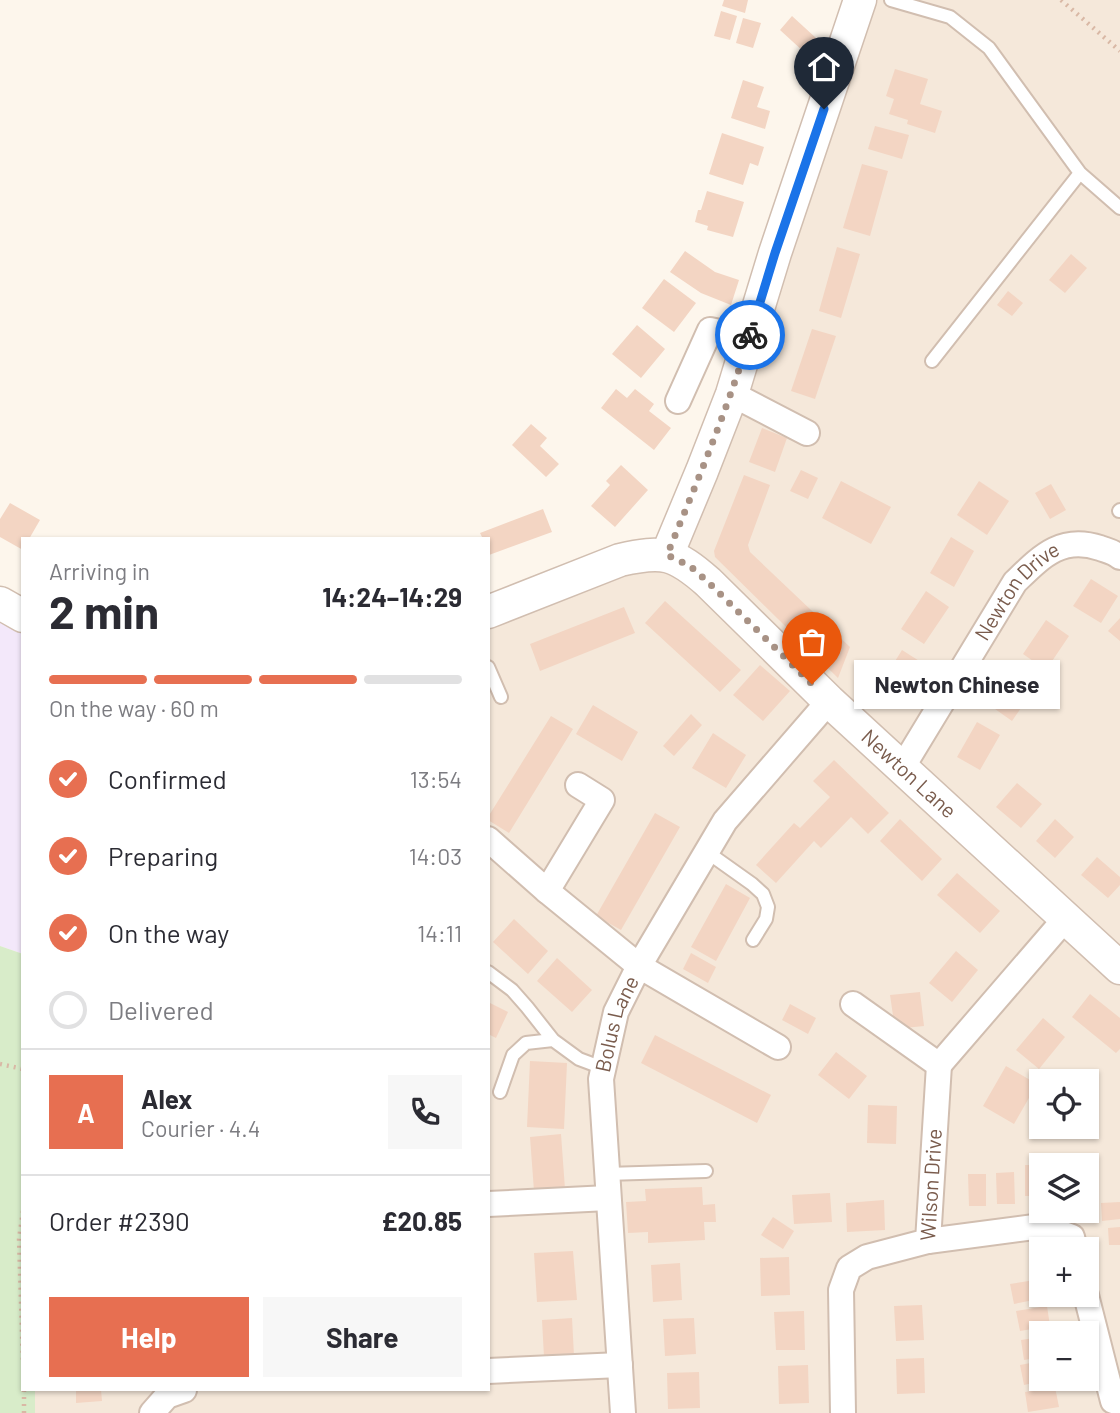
<!DOCTYPE html>
<meta charset="utf-8">
<style>
body{margin:0;font-family:Barlow,sans-serif;background:#f7f7f7;color:#2b2b33;height:100vh;display:flex;flex-direction:column;font-size:26px;white-space:nowrap}
*{box-sizing:border-box;margin:0}
p{font-size:23px;color:#7c7c81}
.icon{flex:none;width:38px;height:38px;fill:none;stroke:currentColor;stroke-width:2;stroke-linecap:round;stroke-linejoin:round}
.map{position:relative;flex:1;overflow:hidden}
.side{position:absolute;left:21px;top:537px;width:469px;height:854px;display:flex;flex-direction:column;background:#fff;border-radius:0px;box-shadow:0 2px 5px #0004}
.side>*{flex:none}
.buttons{position:absolute;left:1029px;top:1069px;display:grid;gap:14px}
.buttons a{display:grid;place-items:center;width:70px;height:70px;border-radius:0px;background:#fff;box-shadow:0 2px 5px #0004;font-size:35px}
.pin{position:absolute;display:grid;place-items:center;width:60px;height:60px;color:#fff;margin:-72px -30px;border-radius:50% 50% 50% 0;rotate:-45deg;box-shadow:0 0 7px #0007}
.pin .icon{rotate:45deg}
.courier{position:absolute;display:grid;place-items:center;width:70px;height:70px;margin:-35px;border:5px solid #1a73e8;border-radius:50%;background:#fff;color:#222;box-shadow:0 2px 9px #0007}
.bubble{position:absolute;height:49px;border-radius:0px;background:#fff;box-shadow:0 2px 5px #0004;font-size:23px;font-weight:700;line-height:49px;text-align:center}
.summary em{font-style:normal;font-weight:700}
.summary div{display:flex;flex-direction:column-reverse}
.summary{display:flex;align-items:center;justify-content:space-between;height:119px;padding:0 28px}
h1{font-size:46px;font-weight:700;line-height:52px}
.bar{display:grid;grid-template-columns:repeat(4,1fr);gap:10px 7px;align-content:center;height:84px;padding:0 28px}
.bar i{height:9px;border-radius:5px;background:#e1e1e2}
.bar .selected{background:#e76f51}
.bar p{grid-column:span 4}
.line{display:flex;align-items:center;gap:18px;padding:0 28px;border-top:2px solid #e1e1e2}
.line div{flex:1}
.round{display:grid;place-items:center;flex:none;width:74px;height:74px;border-radius:0px;background:#f7f7f7}
ol{padding:0 28px;list-style:none}
li{display:flex;align-items:center;gap:21px;height:77px}
li p{margin-inline-start:auto}
li .icon{padding:7px;border-radius:50%;background:#e76f51;color:#fff;stroke-width:4}
li:last-child{color:#7c7c81}
li i{width:38px;height:38px;border:4px solid #e1e1e2;border-radius:50%}
.cta{display:flex;gap:14px;margin-top:auto;padding:14px 28px}
.cta a{flex:1;height:80px;border-radius:0px;background:#e76f51;color:#fff;font-size:28px;font-weight:700;line-height:80px;text-align:center}
.cta a+a{background:#f7f7f7;color:#2b2b33}
.map>svg:first-child{display:block}
.residential{fill:#f5e8da;fill-rule:evenodd}
.education{fill:#f3e8fa}
.green{fill:#d8ecc9}
.building{fill:#f3d5c3}
.lines{fill:none;stroke-linecap:round;stroke-linejoin:round}
.service-casing{stroke:#d1beb0;stroke-width:16}
.minor-casing{stroke:#d1beb0;stroke-width:28}
.tertiary-casing{stroke:#d1beb0;stroke-width:35}
.path{stroke:#d9b8a5;stroke-width:4.5;stroke-dasharray:2 5;stroke-linecap:butt}
.service{stroke:#fff;stroke-width:12}
.minor{stroke:#fff;stroke-width:24}
.tertiary{stroke:#fff;stroke-width:32}
.done{stroke:#a89285;stroke-width:7;stroke-dasharray:0 12.6}
.route{stroke:#1a73e8;stroke-width:9}
.labels{text-anchor:middle;stroke-width:5;stroke-linejoin:round;paint-order:stroke}
.street-label{font-size:21px;fill:#7a5c4d;stroke:#fffaf3}
</style>
<div class="map">
<svg width="1120" height="1413" viewBox="0 0 1120 1413">
<rect width="100%" height="100%" fill="#fdf6ec"/>
<path class="residential" d="M860,0h260v1413h-1085v-23h453v-778l179,-57zM1041,1082h46v45h-46zM1041,1166h46v45h-46zM1041,1250h46v45h-46zM1041,1334h46v45h-46z"/>
<path class="education" d="M0,603l23,13v338l-23,-8z"/>
<path class="green" d="M0,946l23,8v436h12v23h-35z"/>
<path class="building" d="M724,0h24l-3,13 -23,-7z
M721,11l16,5 -7,24 -16,-4z
M792,16l24,22 -12,14 -24,-22z
M743,18l18,5 -8,25 -17,-5z
M895,69l33,10 -8,25 22,7 -7,22 -28,-9 1,-4 -19,-6 5,-15 -8,-3z
M743,80l21,7 -7,20 13,4 -5,18 -34,-11z
M875,126l34,9 -7,24 -34,-10z
M722,133l42,14 -6,19 -8,-3 -7,22 -34,-11z
M862,164l26,7 -18,65 -27,-8z
M707,191l37,11 -11,35 -26,-7 1,-4 -13,-4 3,-12h3z
M837,247l23,7 -19,64 -22,-7z
M685,251l30,21 24,8 -8,25 -30,-12 -31,-21z
M1071,254l16,14 -22,25 -16,-13z
M664,279l32,24 -22,29 -32,-24z
M1008,291l15,12 -11,13 -15,-11z
M637,325l28,24 -24,29 -29,-24z
M812,329l24,7 -21,63 -24,-8z
M616,389l11,9 8,-9 19,15 -5,7 22,17 -17,22 -53,-42z
M531,424l16,14 -7,8 19,18 -13,13 -34,-32z
M762,428l25,10 -12,34 -26,-10z
M621,465l27,25 -33,37 -24,-21 19,-21 -4,-4z
M801,470l17,8 -10,21 -18,-8z
M744,475l26,10 -22,60 2,7 100,95 -12,31 -123,-121 -1,-6z
M841,481l50,26 -20,37 -49,-26z
M979,481l30,20 -22,34 -30,-20z
M1051,484l15,26 -16,9 -15,-26z
M10,503l30,17 -11,19h-6v11l-23,-13v-18z
M543,509l9,23 -63,23 -1,-16h-5l-3,-6z
M951,537l23,14 -20,36 -24,-14z
M1091,579l27,17 -17,27 -28,-17z
M926,591l23,16 -25,37 -23,-15z
M665,601l76,69 -21,22 -75,-69z
M624,607l11,26 -95,38 -10,-27z
M1120,618v23l-12,-10z
M1046,620l23,16 -23,34 -23,-16z
M902,650l22,14 -22,36 -23,-13z
M760,665l30,26 -27,30 -30,-26z
M1010,673l24,16 -22,32 -24,-17z
M593,705l45,27 -16,29 -46,-27z
M691,714l11,11 -28,31 -11,-10z
M551,716l22,13 -64,104 -21,-13v-3z
M977,722l23,13 -20,35 -23,-13z
M713,733l33,22 -20,33 -34,-20z
M834,760l55,53 -21,21 -17,-17 -30,31 -7,-7 -38,42 -20,-18 38,-42 6,5 30,-31 -17,-16z
M1017,783l25,21 -21,24 -25,-21z
M655,813l25,14 -59,103 -25,-14z
M900,819l42,40 -20,22 -42,-40z
M1055,819l19,18 -19,21 -19,-17z
M1097,857l23,20v8l-12,13 -27,-23z
M957,873l43,38 -20,22 -43,-38z
M726,884l24,14 -34,63 -25,-14z
M514,919l34,32 -20,23 -35,-32z
M956,951l22,19 -26,32 -23,-19z
M691,953l25,14 -8,16 -25,-14z
M557,958l35,32 -20,22 -35,-31z
M920,992l4,34 -29,3 -5,-34z
M1090,994l30,24v31l-4,4 -44,-36z
M488,1002l20,10 -12,26 -8,-4z
M790,1004l26,14 -8,16 -26,-14z
M1043,1018l22,19 -26,32 -23,-19z
M655,1035l116,60 -14,28 -116,-60z
M836,1052l31,24 -18,23 -31,-24z
M530,1061l37,2 -3,66 -37,-2z
M1006,1066l31,18 -23,40 -31,-18z
M868,1105l29,1 -1,38 -29,-1z
M561,1134l4,55 -31,2 -4,-54z
M1081,1155h17v32h-11v-21h-6z
M1025,1165h16v31h-16z
M1014,1172l1,32h-18l-1,-31z
M968,1174h18v32h-17z
M702,1187l1,18 12,-1 1,18h-12l1,18 -57,3v-11l-20,1 -2,-31 20,-1 -1,-12z
M830,1193l2,29 -38,2 -2,-29z
M884,1200l1,30 -38,2 -1,-29z
M1120,1202v17l-18,2 -1,-18z
M773,1217l21,14 -11,18 -22,-14z
M1120,1227v18h-11l-1,-17z
M573,1251l4,49 -40,2 -3,-49z
M789,1257l1,38 -29,1 -1,-38z
M680,1263l2,37 -29,2 -2,-37z
M1041,1279v16h3v3l-30,6 -4,-20z
M922,1305l2,35 -28,1 -2,-35z
M1047,1306l3,20 -30,5 -4,-20z
M804,1311l1,39h-29l-2,-38z
M572,1318l2,38 -30,1 -2,-37z
M694,1318l2,36 -31,2 -2,-37z
M1041,1337v20l-17,3 -3,-20z
M924,1358l1,35 -28,1 -1,-35z
M1041,1361v18h6l1,1 -24,5 -4,-20z
M808,1365l1,38 -30,1 -1,-38z
M699,1372l1,36 -32,1 -1,-36z
M1055,1387l4,20 -31,5 -3,-20z
M76,1390h25l1,11 -26,2z"/>
<g class="lines">
<defs>
<path id="service" d="M891,0l59,17 39,31 91,125 40,35
M932,361l148,-188
M1119,511l1,-1
M488,667l13,30
M707,852l45,32 11,10 5,13 -2,12 -13,21
M488,972l24,18 15,17 26,33 26,19 24,9
M500,1092l13,-37 13,-12 27,-3
M606,1174l100,-3"/>
<g id="minor">
<path d="M732,394l75,39"/>
<path d="M678,401l32,-71 39,8"/>
<path id="s1" d="M902,768l113,-186c26,-25 46,-47 85,-34 8,3 14,4 20,9"/>
<path d="M488,839l59,52 92,75 139,81"/>
<path d="M547,891l55,-91 -24,-15"/>
<path d="M939,1065l126,-146"/>
<path d="M488,1204l120,-6"/>
<path d="M928,1241l114,-15 30,11 3,13"/>
<path d="M1086,1295l27,106 7,2"/>
<path d="M488,1371l132,-6"/>
<path d="M152,1413l15,-17 17,-6"/>
<path id="s2" d="M623,1413l-22,-334 15,-67 23,-46 86,-145 104,-120"/>
<path id="s3" d="M843,1413l-2,-123 8,-22 18,-11 61,-16 11,-176 -86,-61"/>
</g>
<g id="tertiary">
<path d="M667,555l35,-84 30,-77 43,-141 85,-253"/>
<path d="M0,603l23,13"/>
<path id="s4" d="M488,612l132,-52c43,-10 55,-7 88,22l121,119 291,267"/>
</g>
</defs>
<use href="#service" class="service-casing"/>
<use href="#minor" class="minor-casing"/>
<use href="#tertiary" class="tertiary-casing"/>
<path class="path" d="M1061,0l59,51
M0,1064l23,5
M23,1211l-4,28 4,125
M24,1390v23"/>
<use href="#service" class="service"/>
<use href="#minor" class="minor"/>
<use href="#tertiary" class="tertiary"/>
</g>
<g class="lines">
<path class="done" d="M750,335c-23,76 -53,147 -83,220l23,11 18,16 104,102"/>
<path class="route" d="M750,335l25,-82 49,-144"/>
</g>
<g class="labels">
<g class="street-label">
<text dy="7" stroke="none"><textPath href="#s1" startOffset="212">Newton Drive</textPath></text>
<text dy="7" stroke="none"><textPath href="#s4" startOffset="516">Newton Lane</textPath></text>
<text dy="7" stroke="none"><textPath href="#s2" startOffset="392">Bolus Lane</textPath></text>
<text dy="7" stroke="none"><textPath href="#s3" startOffset="287">Wilson Drive</textPath></text>
</g>
</g>
</svg>
<div class="buttons">
<a><svg class="icon" aria-label="locate" viewBox="0 0 24 24"><circle cx="12" cy="12" r="6"/><path d="M12 2v4M12 18v4M2 12h4M18 12h4"/></svg></a>
<a><svg class="icon" aria-label="layers" viewBox="0 0 24 24"><path d="M12 4l9 5-9 5-9-5zM3 14l9 5 9-5"/></svg></a>
<a>+</a>
<a>−</a>
</div>
<div class="pin" style="left:812px;top:684px;background:#ea580c"><svg class="icon" aria-label="bag" viewBox="0 0 24 24"><path d="M5 8h14l-1 12H6zM9 8a3 3 0 0 1 6 0"/></svg></div>
<div class="pin" style="left:824px;top:109px;background:#1f2937"><svg class="icon" aria-label="home" viewBox="0 0 24 24"><path d="M3 11l9-7 9 7M6 9v11h12V9"/></svg></div>
<div class="courier" style="left:750px;top:335px"><svg class="icon" aria-label="bike" viewBox="0 0 24 24"><circle cx="6" cy="16" r="4"/><circle cx="18" cy="16" r="4"/><path d="M6 16l4-8h5l3 8M10 8l3 8H6M13 5h3"/></svg></div>
<div class="bubble" style="left:854px;top:660px;width:206px">Newton Chinese</div>
<section class="side">
<div class="summary"><div><h1>2 min</h1><p>Arriving in</p></div><em>14:24–14:29</em></div>
<div class="bar"><i class="selected"></i><i class="selected"></i><i class="selected"></i><i></i><p>On the way · 60 m</p></div>
<ol>
<li><svg class="icon" aria-label="check" viewBox="0 0 24 24"><path d="M5 12l5 5 9-10"/></svg>Confirmed<p>13:54</p></li>
<li><svg class="icon" aria-label="check" viewBox="0 0 24 24"><path d="M5 12l5 5 9-10"/></svg>Preparing<p>14:03</p></li>
<li><svg class="icon" aria-label="check" viewBox="0 0 24 24"><path d="M5 12l5 5 9-10"/></svg>On the way<p>14:11</p></li>
<li><i></i>Delivered</li>
</ol>
<div class="line" style="height:126px"><b class="round" style="background:#e76f51;color:#fff">A</b><div><b>Alex</b><p>Courier · 4.4</p></div><a class="round"><svg class="icon" aria-label="phone" viewBox="0 0 24 24"><path d="M5 4h4l2 5-3 2q2 4 5 5l2-3 5 2v4C11 20 4 13 5 4z"/></svg></a></div>
<div class="line" style="height:91px"><div>Order #2390</div><b>£20.85</b></div>
<div class="cta"><a>Help</a><a>Share</a></div>
</section>
</div>
